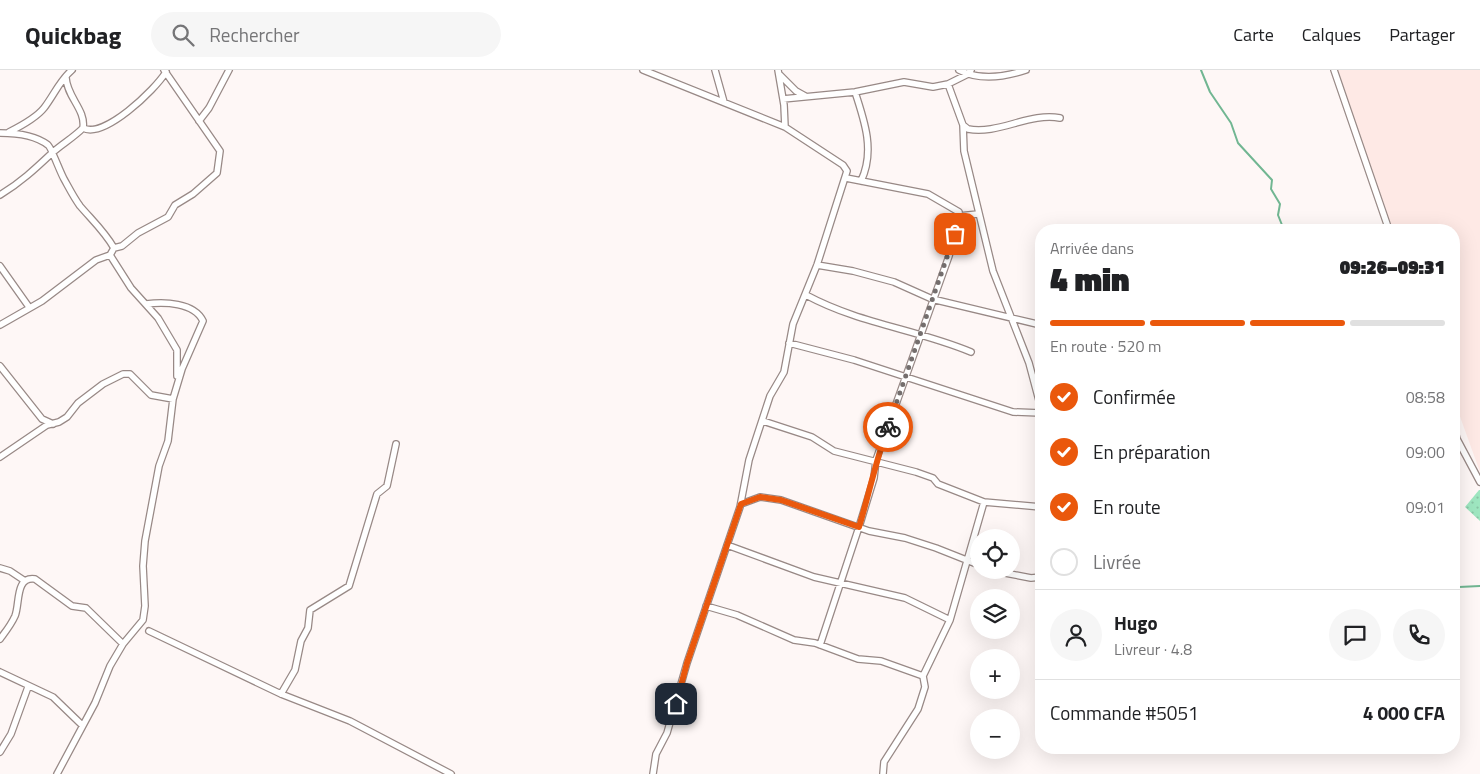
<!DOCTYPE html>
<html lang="fr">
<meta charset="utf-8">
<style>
body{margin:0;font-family:"Titillium Web",sans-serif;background:#f6f6f6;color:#202124;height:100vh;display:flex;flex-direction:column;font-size:19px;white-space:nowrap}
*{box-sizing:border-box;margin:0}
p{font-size:16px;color:#757577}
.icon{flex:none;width:28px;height:28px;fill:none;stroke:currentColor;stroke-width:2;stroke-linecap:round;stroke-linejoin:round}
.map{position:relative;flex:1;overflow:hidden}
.sheet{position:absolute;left:1035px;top:154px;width:425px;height:530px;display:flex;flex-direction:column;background:#fff;border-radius:20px;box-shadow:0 5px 20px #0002}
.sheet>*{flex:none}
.fabs{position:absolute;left:970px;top:459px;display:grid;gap:10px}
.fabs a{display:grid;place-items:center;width:50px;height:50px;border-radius:50%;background:#fff;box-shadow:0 5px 20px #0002;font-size:25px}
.pin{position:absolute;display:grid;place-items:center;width:42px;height:42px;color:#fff;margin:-21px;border-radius:10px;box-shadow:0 2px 8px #0006}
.courier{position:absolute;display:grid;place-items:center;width:50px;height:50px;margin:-25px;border:4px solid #ea580c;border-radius:50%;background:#fff;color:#222;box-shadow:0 1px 6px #0007}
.head em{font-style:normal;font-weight:800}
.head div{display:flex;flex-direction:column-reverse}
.head{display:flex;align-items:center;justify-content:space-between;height:85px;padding:0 15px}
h1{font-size:32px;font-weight:800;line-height:38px}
.bar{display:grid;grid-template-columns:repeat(4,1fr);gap:8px 5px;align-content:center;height:60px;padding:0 15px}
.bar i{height:6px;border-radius:4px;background:#e0e0e0}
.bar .current{background:#ea580c}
.bar p{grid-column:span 4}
.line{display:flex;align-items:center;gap:12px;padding:0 15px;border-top:1px solid #e0e0e0}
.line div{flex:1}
.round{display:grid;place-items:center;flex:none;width:52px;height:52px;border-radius:26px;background:#f6f6f6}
ol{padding:0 15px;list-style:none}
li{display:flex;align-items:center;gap:15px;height:55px}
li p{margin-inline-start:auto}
li .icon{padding:5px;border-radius:50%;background:#ea580c;color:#fff;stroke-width:4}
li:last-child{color:#757577}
li i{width:28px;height:28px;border:2px solid #e0e0e0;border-radius:50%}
header{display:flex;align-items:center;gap:30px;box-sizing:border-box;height:70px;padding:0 25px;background:#fff;border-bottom:1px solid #e0e0e0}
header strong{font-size:24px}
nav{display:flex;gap:28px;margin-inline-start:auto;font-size:18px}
.search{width:350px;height:45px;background:#f6f6f6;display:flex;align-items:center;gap:12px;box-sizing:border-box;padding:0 18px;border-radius:28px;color:#757577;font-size:19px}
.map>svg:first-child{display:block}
.built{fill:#fee9e5}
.grass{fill:url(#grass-dots)}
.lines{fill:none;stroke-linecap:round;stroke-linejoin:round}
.stream{stroke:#71b692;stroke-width:2}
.street-casing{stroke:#988986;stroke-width:8}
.street{stroke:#fff;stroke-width:5.5}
.done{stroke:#746e6d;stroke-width:5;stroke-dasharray:0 9}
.route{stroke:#ea580c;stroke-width:6}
</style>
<header>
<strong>Quickbag</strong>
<div class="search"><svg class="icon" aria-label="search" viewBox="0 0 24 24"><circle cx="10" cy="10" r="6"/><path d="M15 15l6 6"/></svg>Rechercher</div>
<nav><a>Carte</a><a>Calques</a><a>Partager</a></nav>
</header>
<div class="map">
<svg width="1480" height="704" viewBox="0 0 1480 704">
<defs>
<pattern id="grass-dots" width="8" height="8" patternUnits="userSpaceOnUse" patternTransform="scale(1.25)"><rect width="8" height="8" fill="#9ee6c0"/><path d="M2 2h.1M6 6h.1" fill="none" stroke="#88c5a5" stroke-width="1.8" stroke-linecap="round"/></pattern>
</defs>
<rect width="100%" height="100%" fill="#fef7f6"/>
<path class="built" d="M1338,0h142v402l-26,-72v-170h-61z"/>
<path class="grass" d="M1479,420h1v31l-15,-14z"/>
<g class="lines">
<path class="stream" d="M1201,0l9,22 21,31 7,20 34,37 -1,9 9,15 -2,11 6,15
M1454,512l5,5 21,-1"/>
<defs>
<path id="street" d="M643,0l142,57 58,38 4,6 -30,94 -24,59 -9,48 -14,24 -21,64 -9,47 -53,156 -20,70 -11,21 -3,20
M715,0l9,32
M778,0l6,35 1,22
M959,0c21,11 46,7 67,0
M1334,0l55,160
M780,5l16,16 9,5
M948,14l15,41 5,4c30,6 62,-17 92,-11
M855,22c10,30 20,60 6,89
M783,29l72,-7 49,-10 29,5 15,-3 20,-10 3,-4
M199,51l10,-13 20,-38
M963,55l1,26 29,120 36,92 12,45
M83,58c21,11 72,-38 83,-56
M9,62c12,-6 27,-14 35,-24 10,-13 16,-28 28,-38
M0,63c16,0 35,2 48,12 3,2 12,27 16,34 5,9 10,19 16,27 12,14 25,26 34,42l-4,7 -14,5 -54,41 -42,24
M0,125c20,-12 35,-26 52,-42 10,-9 21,-15 31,-25 3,-18 -16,-31 -17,-50
M959,146l19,-2
M114,178l8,-2 16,-13 30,-16 7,-12 18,-11 24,-21 3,-22 -56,-81
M110,185l21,33 27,30 19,32v26
M817,195l36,6 41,11 38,17 109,26
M0,196l29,41
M806,225c54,29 110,34 165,57
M789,273l65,17 159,52 28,1
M0,296l42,53 11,5
M763,351l49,16 22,14 82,21 17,6 5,6 46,18 57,5
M1454,357l3,12 23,43
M0,387l47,-32 12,-3 8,-5 11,-14 25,-19 20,-10h7l21,21 22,4
M741,434l19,-7 21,3 88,31 36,7 31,10 43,17
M727,475l87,32 91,21 45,22
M0,498l10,3 15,10
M989,500l42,8 10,-1
M706,536l31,9 57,25 21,3 43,16 23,2 42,15
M149,561l132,63 69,27 101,53
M0,569c6,-8 11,-14 15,-23 5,-12 0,-40 20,-37l37,27 14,2 37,36
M820,575l39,-118 15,-49 2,-18 73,-204 10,-36v-8l-31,-18 -82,-16
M0,602l53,25 29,28
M281,624l14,-24 6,-29 7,-13 2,-18 39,-24 28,-92 10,-8 9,-42
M1161,678v1
M0,682l11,-18 17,-47
M57,704l38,-71 15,-37 13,-22 20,-24 2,-14 -2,-40 2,-25 14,-75 9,-25 5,-42 9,-30 21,-48c-9,-19 -39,-19 -57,-17
M883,704l1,-12 34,-53 7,-22 -2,-11 27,-56 34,-118"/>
</defs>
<use href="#street" class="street-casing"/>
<use href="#street" class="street"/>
</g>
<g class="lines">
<path class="done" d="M888,357l67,-193"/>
<path class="route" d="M676,634l11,-41 54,-159 19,-7 21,3 78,27c10,-33 17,-67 29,-100"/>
</g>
</svg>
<div class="fabs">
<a><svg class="icon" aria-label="locate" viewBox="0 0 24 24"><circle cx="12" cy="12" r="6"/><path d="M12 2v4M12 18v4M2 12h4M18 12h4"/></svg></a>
<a><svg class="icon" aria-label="layers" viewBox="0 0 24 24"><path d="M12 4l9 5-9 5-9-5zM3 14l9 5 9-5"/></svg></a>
<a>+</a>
<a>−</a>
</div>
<div class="pin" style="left:955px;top:164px;background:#ea580c"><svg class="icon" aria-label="bag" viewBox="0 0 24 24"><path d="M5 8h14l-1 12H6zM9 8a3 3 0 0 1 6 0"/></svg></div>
<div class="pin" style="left:676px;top:634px;background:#1f2937"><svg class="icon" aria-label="home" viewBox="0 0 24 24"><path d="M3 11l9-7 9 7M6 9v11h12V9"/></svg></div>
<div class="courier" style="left:888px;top:357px"><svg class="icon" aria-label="bike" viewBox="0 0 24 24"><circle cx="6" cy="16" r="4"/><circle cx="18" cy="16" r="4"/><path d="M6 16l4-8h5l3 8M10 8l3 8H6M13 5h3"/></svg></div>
<section class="sheet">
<div class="head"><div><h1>4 min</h1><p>Arrivée dans</p></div><em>09:26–09:31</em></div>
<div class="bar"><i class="current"></i><i class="current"></i><i class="current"></i><i></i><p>En route · 520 m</p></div>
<ol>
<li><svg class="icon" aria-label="check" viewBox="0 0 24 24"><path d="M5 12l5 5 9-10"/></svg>Confirmée<p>08:58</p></li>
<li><svg class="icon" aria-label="check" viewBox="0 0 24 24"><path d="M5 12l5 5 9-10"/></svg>En préparation<p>09:00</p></li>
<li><svg class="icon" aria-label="check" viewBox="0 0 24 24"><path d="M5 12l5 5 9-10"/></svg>En route<p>09:01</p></li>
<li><i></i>Livrée</li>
</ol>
<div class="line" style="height:90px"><a class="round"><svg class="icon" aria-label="person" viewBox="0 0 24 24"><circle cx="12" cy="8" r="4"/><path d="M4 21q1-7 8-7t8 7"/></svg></a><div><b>Hugo</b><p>Livreur · 4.8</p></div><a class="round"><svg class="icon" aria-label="chat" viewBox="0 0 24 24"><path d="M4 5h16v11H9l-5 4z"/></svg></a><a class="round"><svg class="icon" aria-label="phone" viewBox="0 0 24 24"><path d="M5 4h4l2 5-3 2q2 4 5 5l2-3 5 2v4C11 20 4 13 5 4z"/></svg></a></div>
<div class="line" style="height:65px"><div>Commande #5051</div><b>4 000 CFA</b></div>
</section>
</div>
